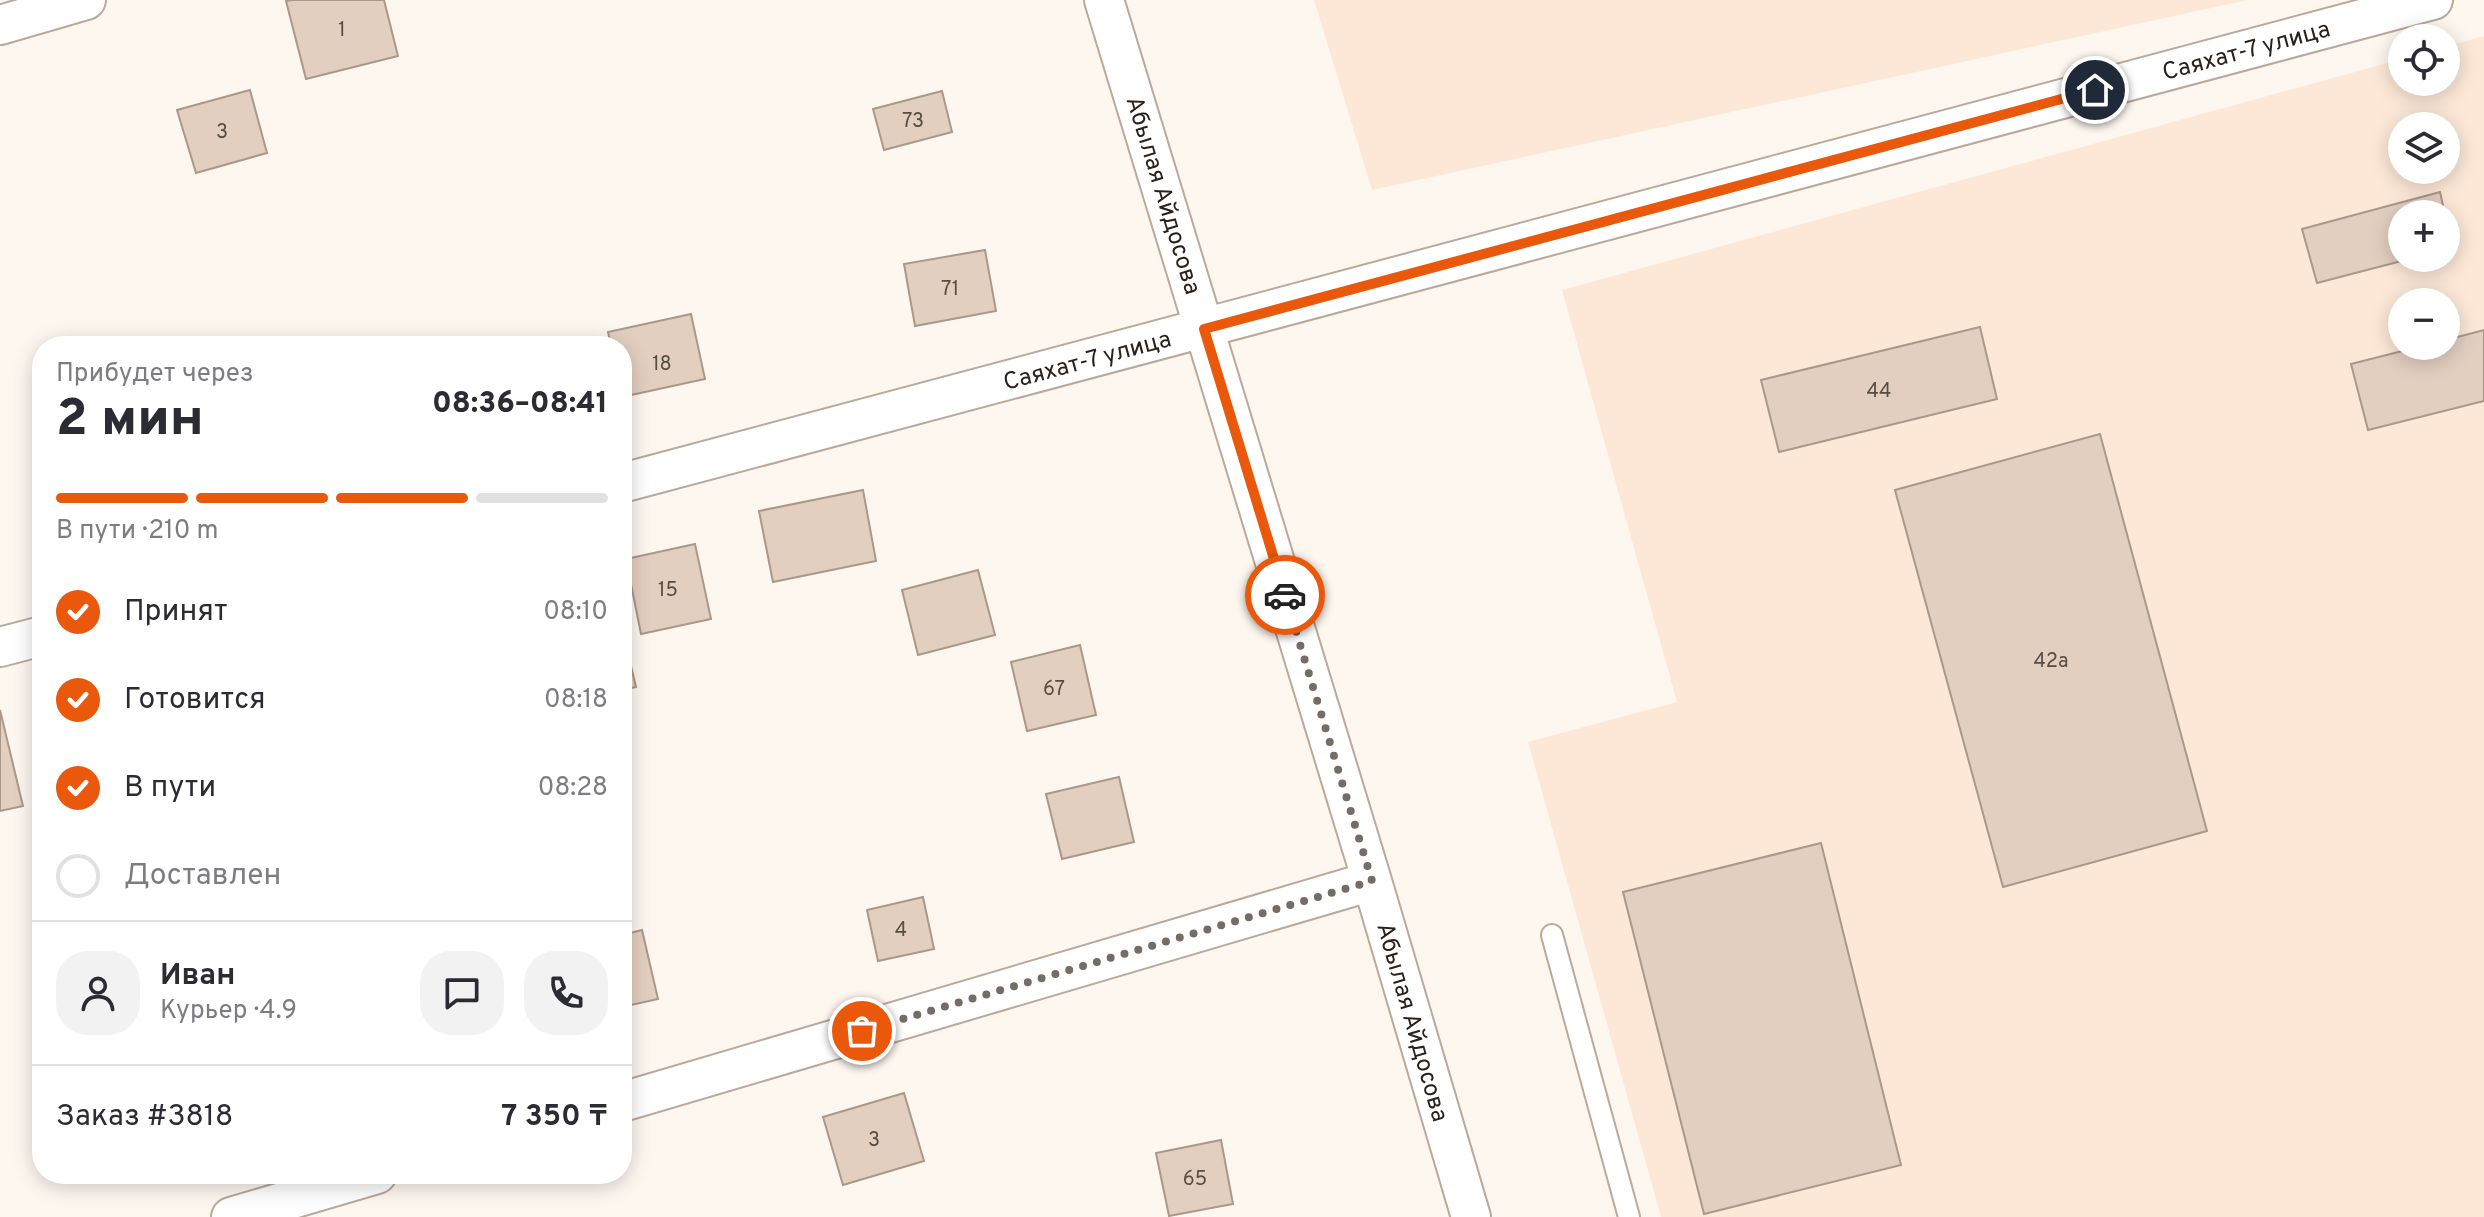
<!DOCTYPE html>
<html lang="ru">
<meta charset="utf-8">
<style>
body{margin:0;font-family:Overpass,sans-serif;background:#f2f2f3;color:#2b2b33;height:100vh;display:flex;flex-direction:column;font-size:30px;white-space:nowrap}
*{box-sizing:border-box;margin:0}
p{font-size:26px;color:#7c7c81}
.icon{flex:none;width:44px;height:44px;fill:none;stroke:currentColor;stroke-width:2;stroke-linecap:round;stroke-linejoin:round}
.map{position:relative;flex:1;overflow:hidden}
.side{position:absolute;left:32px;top:336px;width:600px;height:848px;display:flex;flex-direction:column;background:#fff;border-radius:32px;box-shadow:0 4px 20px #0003}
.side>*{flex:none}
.buttons{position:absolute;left:2388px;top:24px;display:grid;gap:16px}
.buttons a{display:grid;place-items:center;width:72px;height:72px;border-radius:50%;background:#fff;box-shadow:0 4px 20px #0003;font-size:40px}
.pin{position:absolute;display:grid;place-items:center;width:68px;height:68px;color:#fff;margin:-34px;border:4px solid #fff;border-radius:50%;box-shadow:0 2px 8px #0007}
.courier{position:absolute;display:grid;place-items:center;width:80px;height:80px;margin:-40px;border:6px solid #ea580c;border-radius:50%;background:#fff;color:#222;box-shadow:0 2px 10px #0007}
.headline em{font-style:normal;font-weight:800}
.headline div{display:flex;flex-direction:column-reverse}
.headline{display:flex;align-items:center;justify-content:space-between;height:136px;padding:0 24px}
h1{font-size:52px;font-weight:800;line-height:60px}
.bar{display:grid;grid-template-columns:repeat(4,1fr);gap:12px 8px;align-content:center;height:96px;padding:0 24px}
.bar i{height:10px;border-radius:6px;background:#e1e1e2}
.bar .current{background:#ea580c}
.bar p{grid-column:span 4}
.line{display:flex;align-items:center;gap:20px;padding:0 24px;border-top:2px solid #e1e1e2}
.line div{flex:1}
.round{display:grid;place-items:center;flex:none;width:84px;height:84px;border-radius:32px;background:#f2f2f3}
ol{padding:0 24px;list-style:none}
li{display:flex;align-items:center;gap:24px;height:88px}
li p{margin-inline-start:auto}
li .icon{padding:8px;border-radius:50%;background:#ea580c;color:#fff;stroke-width:4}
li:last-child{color:#7c7c81}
li i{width:44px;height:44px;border:4px solid #e1e1e2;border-radius:50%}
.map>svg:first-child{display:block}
.built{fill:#fde8d7;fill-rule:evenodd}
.building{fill:#e2cfc0;stroke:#aa9889;stroke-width:2}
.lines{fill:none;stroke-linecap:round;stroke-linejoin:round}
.service-casing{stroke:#bba99a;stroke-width:24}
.minor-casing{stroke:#bba99a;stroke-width:42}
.service{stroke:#fff;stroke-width:20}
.minor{stroke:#fff;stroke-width:38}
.done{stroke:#746d66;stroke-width:8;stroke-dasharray:0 14.4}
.route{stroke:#ea580c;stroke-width:10}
.labels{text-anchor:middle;stroke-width:8;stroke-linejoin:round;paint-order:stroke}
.number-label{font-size:20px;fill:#574d45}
.street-label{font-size:24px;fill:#29221c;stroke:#fff}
</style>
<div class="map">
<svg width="2484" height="1217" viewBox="0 0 2484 1217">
<rect width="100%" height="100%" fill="#fef7f0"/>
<path class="built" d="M1314,0h934l-876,190z
M2484,36v1181h-823l-133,-475 149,-40 -115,-412 840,-231v23h44v-35zM2402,126h44v44h-44zM2402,214h44v44h-44zM2402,302h44v44h-44z"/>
<path class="building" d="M292,0h92l14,56 -92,23 -20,-78z
M250,90l17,63 -71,20 -19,-63z
M942,91l10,41 -68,18 -11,-41z
M2440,192l5,22h-43v44h11l-96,25 -15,-54z
M2446,216l8,31 -8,2z
M985,250l11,61 -81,15 -11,-62z
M691,314l14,65 -83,18v-51h-11l-3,-14z
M1980,327l17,72 -218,53 -18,-72z
M2484,330v71l-116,29 -17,-66 71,-18h24v-6z
M2100,434l107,397 -204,56 -108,-397z
M863,490l13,71 -103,21 -14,-71z
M695,544l16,75 -70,15 -15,-75z
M978,570l17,65 -77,20 -16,-65z
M622,628l14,59 -14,3z
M1080,645l16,70 -69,16 -16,-69z
M0,710l23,96 -23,5z
M1119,777l15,65 -72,17 -16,-65z
M1821,843l80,322 -197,49 -81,-322z
M923,897l11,52 -56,12 -11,-51z
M642,930l16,69 -36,8v-72z
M904,1093l20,68 -81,24 -20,-68z
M1221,1140l12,64 -64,12 -13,-63z"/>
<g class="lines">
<defs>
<path id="service" d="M1552,935l77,282"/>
<path id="minor" d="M1104,0l268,881 99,336
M0,25l86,-25
M622,483l1811,-483
M0,647l42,-11
M622,1102l750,-221
M231,1217l146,-43"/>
</defs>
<use href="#service" class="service-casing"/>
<use href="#minor" class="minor-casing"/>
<use href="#service" class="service"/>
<use href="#minor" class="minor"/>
</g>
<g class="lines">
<path class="done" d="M862,1031l510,-150 -87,-286"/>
<path class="route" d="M1285,595l-81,-266 891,-239"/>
</g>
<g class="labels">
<g class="number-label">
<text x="342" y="36">1</text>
<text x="913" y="127">73</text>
<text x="222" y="138">3</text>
<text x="950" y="295">71</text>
<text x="662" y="370">18</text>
<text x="1879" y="397">44</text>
<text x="668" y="596">15</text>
<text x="2051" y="667">42а</text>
<text x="1054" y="695">67</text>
<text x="901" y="936">4</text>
<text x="874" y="1146">3</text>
<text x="1195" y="1185">65</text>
</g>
<g class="street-label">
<text transform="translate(2246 50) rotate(-15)" y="8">Саяхат-7 улица</text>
<text transform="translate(1164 195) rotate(73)" y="8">Абылая Айдосова</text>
<text transform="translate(1087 360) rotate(-15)" y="8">Саяхат-7 улица</text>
<text transform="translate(1413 1022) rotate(74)" y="8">Абылая Айдосова</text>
</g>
</g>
</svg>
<div class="buttons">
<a><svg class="icon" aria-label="locate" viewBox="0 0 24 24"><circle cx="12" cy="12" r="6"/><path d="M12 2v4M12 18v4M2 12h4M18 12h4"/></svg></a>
<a><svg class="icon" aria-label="layers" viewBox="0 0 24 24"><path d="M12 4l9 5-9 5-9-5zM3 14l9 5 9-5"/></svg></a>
<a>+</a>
<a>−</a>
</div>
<div class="pin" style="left:862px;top:1031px;background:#ea580c"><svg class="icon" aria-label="bag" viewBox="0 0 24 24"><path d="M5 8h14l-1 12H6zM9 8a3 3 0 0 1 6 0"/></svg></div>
<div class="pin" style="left:2095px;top:90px;background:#1f2937"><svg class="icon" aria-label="home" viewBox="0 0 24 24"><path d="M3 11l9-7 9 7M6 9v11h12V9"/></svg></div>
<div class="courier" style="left:1285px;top:595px"><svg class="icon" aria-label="car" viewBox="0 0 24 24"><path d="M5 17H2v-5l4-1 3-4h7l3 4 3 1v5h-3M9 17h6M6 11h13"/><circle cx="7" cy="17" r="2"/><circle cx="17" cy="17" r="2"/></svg></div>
<section class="side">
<div class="headline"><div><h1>2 мин</h1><p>Прибудет через</p></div><em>08:36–08:41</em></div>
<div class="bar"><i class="current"></i><i class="current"></i><i class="current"></i><i></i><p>В пути · 210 m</p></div>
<ol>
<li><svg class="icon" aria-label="check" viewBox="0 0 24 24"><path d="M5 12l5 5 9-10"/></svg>Принят<p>08:10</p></li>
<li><svg class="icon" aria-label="check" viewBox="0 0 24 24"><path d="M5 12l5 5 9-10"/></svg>Готовится<p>08:18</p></li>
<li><svg class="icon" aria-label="check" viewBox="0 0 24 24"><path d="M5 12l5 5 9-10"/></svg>В пути<p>08:28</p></li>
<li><i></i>Доставлен</li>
</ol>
<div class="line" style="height:144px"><a class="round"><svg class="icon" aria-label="person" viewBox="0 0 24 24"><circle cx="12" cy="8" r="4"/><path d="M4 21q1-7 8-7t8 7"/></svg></a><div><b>Иван</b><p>Курьер · 4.9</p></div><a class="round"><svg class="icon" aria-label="chat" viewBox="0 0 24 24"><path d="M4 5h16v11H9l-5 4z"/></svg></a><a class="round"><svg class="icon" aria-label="phone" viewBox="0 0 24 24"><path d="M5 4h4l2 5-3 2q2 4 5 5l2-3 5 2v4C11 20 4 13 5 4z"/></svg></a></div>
<div class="line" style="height:104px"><div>Заказ #3818</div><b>7 350 ₸</b></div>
</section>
</div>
